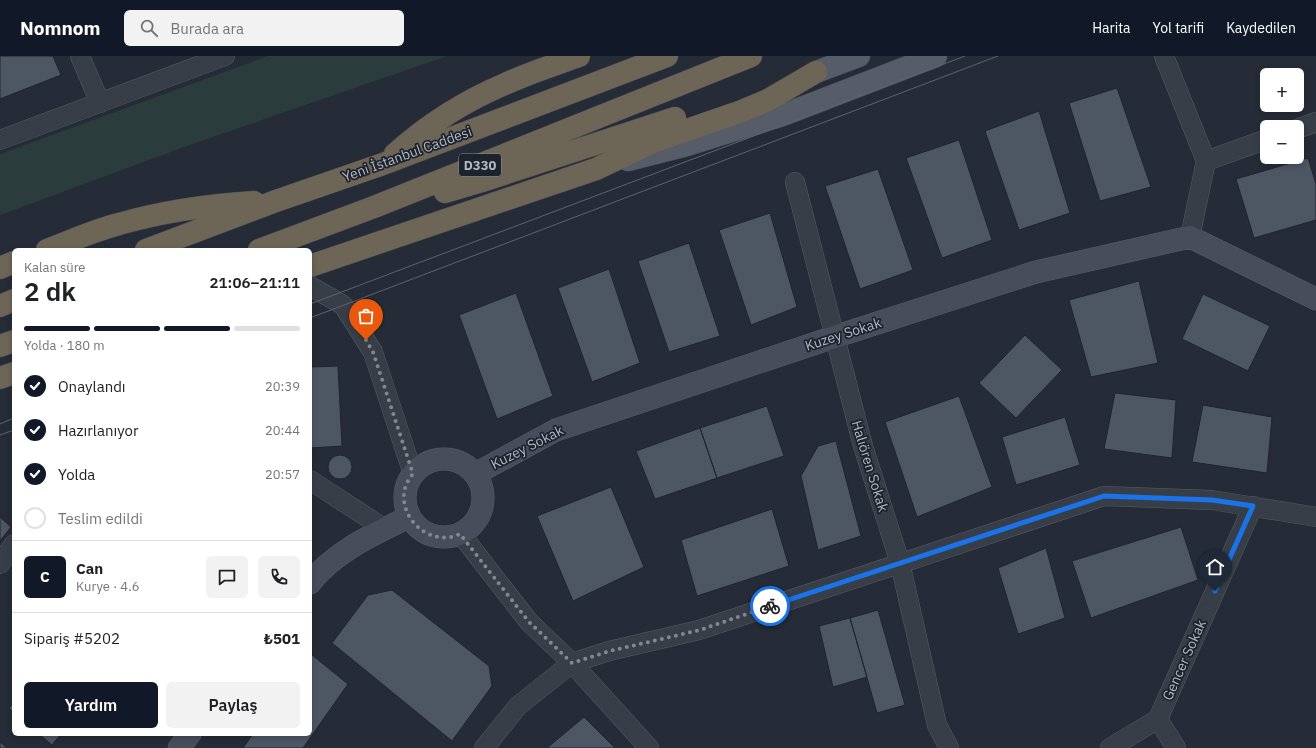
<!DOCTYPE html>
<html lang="tr">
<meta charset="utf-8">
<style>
body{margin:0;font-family:"IBM Plex Sans",sans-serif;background:#f2f2f2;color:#202124;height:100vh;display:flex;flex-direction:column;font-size:15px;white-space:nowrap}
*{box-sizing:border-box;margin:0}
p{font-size:13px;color:#757577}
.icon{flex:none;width:22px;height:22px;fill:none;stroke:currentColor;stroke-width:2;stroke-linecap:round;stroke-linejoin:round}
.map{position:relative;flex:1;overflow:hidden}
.side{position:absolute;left:12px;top:192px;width:300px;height:488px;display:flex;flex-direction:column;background:#fff;border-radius:6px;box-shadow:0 2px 6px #0003}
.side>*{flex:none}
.buttons{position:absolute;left:1260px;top:12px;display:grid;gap:8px}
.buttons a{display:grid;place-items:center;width:44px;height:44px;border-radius:6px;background:#fff;box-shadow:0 2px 6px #0003;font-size:20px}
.pin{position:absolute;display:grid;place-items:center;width:34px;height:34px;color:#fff;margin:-41px -17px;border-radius:50% 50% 50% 0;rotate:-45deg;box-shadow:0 0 4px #0007}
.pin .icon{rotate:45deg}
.courier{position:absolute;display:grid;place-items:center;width:40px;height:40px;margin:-20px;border:3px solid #1a73e8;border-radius:50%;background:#fff;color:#222;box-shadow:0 1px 5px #0007}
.head em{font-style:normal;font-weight:600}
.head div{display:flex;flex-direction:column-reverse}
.head{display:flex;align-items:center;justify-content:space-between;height:68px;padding:0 12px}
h1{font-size:26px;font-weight:600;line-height:30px}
.bar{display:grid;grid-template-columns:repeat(4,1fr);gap:6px 4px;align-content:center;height:48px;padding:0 12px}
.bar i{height:5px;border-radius:3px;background:#e0e0e0}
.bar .on{background:#111827}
.bar p{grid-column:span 4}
.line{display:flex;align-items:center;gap:10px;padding:0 12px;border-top:1px solid #e0e0e0}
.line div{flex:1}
.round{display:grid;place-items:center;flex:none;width:42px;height:42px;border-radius:6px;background:#f2f2f2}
ol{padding:0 12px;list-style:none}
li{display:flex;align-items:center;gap:12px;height:44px}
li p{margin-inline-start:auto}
li .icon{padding:4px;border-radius:50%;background:#111827;color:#fff;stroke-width:4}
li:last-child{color:#757577}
li i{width:22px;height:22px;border:2px solid #e0e0e0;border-radius:50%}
.cta{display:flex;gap:8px;margin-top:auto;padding:8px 12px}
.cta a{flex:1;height:46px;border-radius:6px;background:#111827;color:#fff;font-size:16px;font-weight:600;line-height:46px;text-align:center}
.cta a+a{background:#f2f2f2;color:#202124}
header{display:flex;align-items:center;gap:24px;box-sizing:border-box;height:56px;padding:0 20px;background:#111827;color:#fff}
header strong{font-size:19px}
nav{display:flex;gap:22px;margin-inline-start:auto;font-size:14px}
.search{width:280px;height:36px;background:#f2f2f2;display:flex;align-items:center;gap:10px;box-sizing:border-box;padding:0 14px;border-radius:6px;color:#757577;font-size:15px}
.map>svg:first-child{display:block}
.green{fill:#2b3c3c}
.building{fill:#4d5663;stroke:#1f252f}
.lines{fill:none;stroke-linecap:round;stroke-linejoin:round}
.street-casing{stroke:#565c66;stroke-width:20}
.secondary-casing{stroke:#565c66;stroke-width:23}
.primary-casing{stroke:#414751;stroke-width:23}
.highway-casing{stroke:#434953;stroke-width:23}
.street{stroke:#383e48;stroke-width:19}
.secondary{stroke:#474d5a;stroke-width:22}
.primary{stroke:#565d68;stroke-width:22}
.highway{stroke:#6d6556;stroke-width:22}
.tram{stroke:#5d6470;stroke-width:1}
.done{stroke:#818893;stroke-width:4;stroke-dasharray:0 7.2}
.route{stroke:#1a73e8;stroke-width:5}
.labels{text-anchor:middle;stroke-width:3.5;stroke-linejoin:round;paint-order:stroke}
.shield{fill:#1d232d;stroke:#868c97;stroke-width:1}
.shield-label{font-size:13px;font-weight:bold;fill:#b3b9c4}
.street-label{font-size:14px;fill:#b3b9c4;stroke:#1d232d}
</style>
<header>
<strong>Nomnom</strong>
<div class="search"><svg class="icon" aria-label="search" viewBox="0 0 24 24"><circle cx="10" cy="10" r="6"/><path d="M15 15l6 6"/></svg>Burada ara</div>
<nav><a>Harita</a><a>Yol tarifi</a><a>Kaydedilen</a></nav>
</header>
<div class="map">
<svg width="1316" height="692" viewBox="0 0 1316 692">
<rect width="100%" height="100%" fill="#252c37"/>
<path class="green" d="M268,0h179l-263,91 -184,68v-61z"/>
<path class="building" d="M0,0h53l8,19 -61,24z
M1117,32l34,99 -51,14 -31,-98z
M1039,55l31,102 -51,17 -34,-99z
M959,84l33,100 -50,18 -36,-100z
M1308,102l8,26v36l-62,18 -18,-59z
M878,113l35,101 -53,19 -35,-103z
M770,157l27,94 -46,18 -32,-95z
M689,187l31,93 -51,16 -31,-91z
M609,213l31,94 -48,19 -34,-94z
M1139,225l19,82 -67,14 -22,-77z
M516,237l37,103 -56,23 -38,-104z
M1203,238l67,32 -22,45 -66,-32z
M1025,279l37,35 -46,48 -37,-35z
M338,310l4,80 -32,2v-81z
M1115,337l61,7 -4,58 -68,-9z
M959,340l33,91 -75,30 -32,-95z
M1203,349l69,12 -5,56 -75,-11z
M767,350l17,50 -67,22 -17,-50z
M1065,361l15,48 -64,20 -14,-48z
M700,372l17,50 -62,21 -19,-48z
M836,385l25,95 -43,14 -17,-74 17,-30z
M328 411a12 12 0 1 1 24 0a12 12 0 1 1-24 0Z
M611,431l33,80 -71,34 -36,-85z
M772,453l17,57 -92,30 -16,-56z
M0,461l11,10 -11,14z
M1181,471l17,53 -107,38 -19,-57z
M1046,492l19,70 -47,16 -20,-66z
M392,534l97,76 3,20 -40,55 -120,-98 36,-48z
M878,554l27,95 -28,8 -27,-95z
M850,562l17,59 -34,10 -14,-61z
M312,599l36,29 -45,64h-60l10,-14h57v-76z
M14,646v11l-5,-5z
M584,661l31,31h-68z
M39,678h22l-9,11z
M0,686l7,6h-7z"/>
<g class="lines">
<defs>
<path id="street" d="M80,0l20,47
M1164,0l42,105 -16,76
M1297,73l19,-7
M0,84l225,-84
M1206,105l61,-22
M795,126l68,264 37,117 37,162 12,23
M310,230l33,19 30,47 40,122
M310,424l75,49
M460,477l69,89 43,41 77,85
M0,508l14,-20
M1158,663l18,29
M484,692l34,-42 54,-43 37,-12 90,-21 405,-134 108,4 104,17
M1110,692l48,-29 95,-213"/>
<path id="secondary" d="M405 442a39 39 0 1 1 78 0a39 39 0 1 1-78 0Z
M475,418l81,-44 278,-93 202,-65 154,-35 126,62
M310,527c25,-32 64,-49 99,-66
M179,692l11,-14"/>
<path id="primary" d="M816,16l43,-16
M628,104l59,-15 96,-30 153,-59"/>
<path id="highway" d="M395,98c32,-29 70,-53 110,-70 24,-11 49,-19 74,-28
M445,136l37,-11 193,-63
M47,194c24,-9 48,-20 72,-26 45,-13 89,-19 135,-22
M146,194l130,-49 107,-37 284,-108
M259,194l115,-43 377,-151
M310,210l286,-97 59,-28 87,-30 26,-11 48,-28
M0,212l14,-6
M0,250l14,-6
M0,290l14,-5
M0,322l14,-5"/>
</defs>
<use href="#street" class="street-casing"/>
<use href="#secondary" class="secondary-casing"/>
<use href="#primary" class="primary-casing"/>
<use href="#highway" class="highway-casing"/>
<use href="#street" class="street"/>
<use href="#secondary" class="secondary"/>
<use href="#primary" class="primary"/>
<use href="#highway" class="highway"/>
<path class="tram" d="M310,248l655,-248
M310,262l688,-262
M0,368l14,-6
M0,379l14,-5"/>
</g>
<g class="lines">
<path class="done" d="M366,284l7,12 40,122c-27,30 11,77 47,60l69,88 43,41 38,-12 90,-21 70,-24"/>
<path class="route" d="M770,550l334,-110 108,4 41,6 -38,85"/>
</g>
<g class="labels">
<rect class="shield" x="459" y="98" width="42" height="22" rx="3"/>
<g class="shield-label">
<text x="480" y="114">D330</text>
</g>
<g class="street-label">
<text transform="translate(407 98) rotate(-20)" y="5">Yeni İstanbul Caddesi</text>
<text transform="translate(843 278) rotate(-18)" y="5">Kuzey Sokak</text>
<text transform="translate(527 391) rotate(-27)" y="5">Kuzey Sokak</text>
<text transform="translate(870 410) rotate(73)" y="5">Halıören Sokak</text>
<text transform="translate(1184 604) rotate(-66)" y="5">Gencer Sokak</text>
</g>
</g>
</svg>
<div class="buttons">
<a>+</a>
<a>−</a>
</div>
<div class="pin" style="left:366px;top:284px;background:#ea580c"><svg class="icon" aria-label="bag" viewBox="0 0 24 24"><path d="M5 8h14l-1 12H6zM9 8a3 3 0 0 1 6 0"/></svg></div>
<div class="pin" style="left:1215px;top:535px;background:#1f2937"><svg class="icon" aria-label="home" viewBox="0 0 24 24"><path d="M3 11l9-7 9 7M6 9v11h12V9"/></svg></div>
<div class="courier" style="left:770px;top:550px"><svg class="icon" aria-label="bike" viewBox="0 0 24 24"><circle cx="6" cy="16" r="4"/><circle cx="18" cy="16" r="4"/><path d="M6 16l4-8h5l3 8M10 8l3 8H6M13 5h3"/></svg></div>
<section class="side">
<div class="head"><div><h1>2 dk</h1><p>Kalan süre</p></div><em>21:06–21:11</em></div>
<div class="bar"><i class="on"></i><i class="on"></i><i class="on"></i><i></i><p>Yolda · 180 m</p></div>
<ol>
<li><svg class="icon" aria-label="check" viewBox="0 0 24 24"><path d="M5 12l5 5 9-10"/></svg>Onaylandı<p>20:39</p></li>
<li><svg class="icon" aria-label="check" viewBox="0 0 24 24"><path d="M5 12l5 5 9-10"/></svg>Hazırlanıyor<p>20:44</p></li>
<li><svg class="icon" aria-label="check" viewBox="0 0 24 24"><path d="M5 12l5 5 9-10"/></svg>Yolda<p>20:57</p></li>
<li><i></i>Teslim edildi</li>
</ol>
<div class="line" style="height:72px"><b class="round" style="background:#111827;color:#fff">C</b><div><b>Can</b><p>Kurye · 4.6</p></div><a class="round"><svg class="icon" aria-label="chat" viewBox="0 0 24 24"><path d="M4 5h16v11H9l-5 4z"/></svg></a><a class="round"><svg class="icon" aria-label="phone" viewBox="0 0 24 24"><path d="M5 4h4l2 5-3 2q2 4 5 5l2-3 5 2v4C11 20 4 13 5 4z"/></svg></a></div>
<div class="line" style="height:52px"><div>Sipariş #5202</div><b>₺501</b></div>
<div class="cta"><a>Yardım</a><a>Paylaş</a></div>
</section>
</div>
